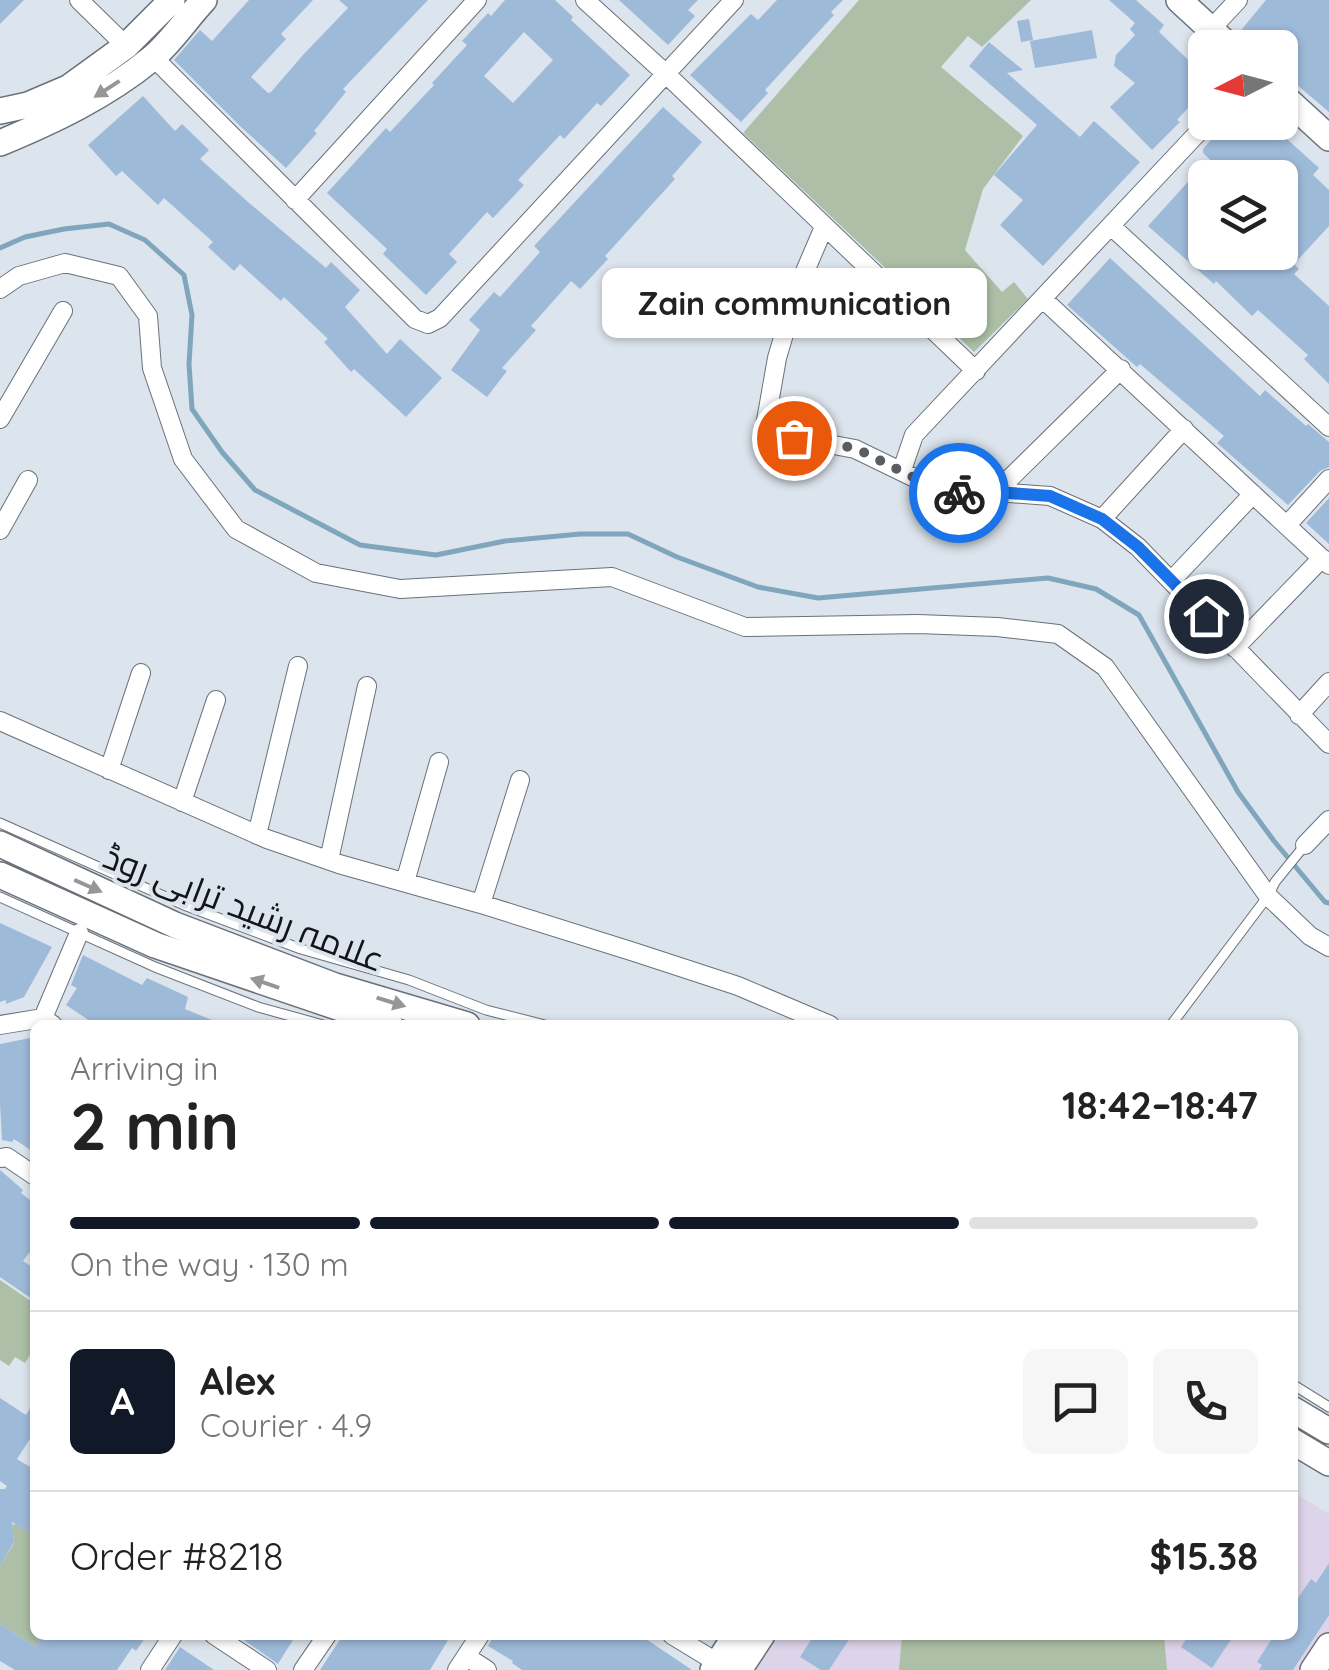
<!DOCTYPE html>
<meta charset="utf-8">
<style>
body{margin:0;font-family:Quicksand,Cairo,sans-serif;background:#f6f6f6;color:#222;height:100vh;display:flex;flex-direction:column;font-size:38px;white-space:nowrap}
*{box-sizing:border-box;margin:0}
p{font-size:32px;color:#767676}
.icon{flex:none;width:55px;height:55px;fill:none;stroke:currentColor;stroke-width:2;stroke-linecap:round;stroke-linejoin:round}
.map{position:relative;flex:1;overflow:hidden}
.details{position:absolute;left:30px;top:1020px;width:1268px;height:620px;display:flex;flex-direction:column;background:#fff;border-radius:15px;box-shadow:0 2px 8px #0004}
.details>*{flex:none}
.needle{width:65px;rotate:264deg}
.fabs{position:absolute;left:1188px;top:30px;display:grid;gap:20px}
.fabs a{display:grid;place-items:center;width:110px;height:110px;border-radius:15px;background:#fff;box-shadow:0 2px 8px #0004;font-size:50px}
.pin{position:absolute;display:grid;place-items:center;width:85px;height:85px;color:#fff;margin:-42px;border:5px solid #fff;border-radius:50%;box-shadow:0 2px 10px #0007}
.courier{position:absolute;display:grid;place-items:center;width:100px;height:100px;margin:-50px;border:8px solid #1a73e8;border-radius:50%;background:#fff;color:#222;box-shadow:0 2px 12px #0007}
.bubble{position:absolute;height:70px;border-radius:15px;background:#fff;box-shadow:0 2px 8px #0004;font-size:32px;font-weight:700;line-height:70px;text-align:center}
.head em{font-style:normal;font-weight:700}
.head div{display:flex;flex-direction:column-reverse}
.head{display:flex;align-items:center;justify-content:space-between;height:170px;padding:0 40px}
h1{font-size:65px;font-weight:700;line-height:75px}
.bar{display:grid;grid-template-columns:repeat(4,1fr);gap:15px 10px;align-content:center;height:120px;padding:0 40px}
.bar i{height:12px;border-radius:8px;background:#e0e0e0}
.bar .selected{background:#111827}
.bar p{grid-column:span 4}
.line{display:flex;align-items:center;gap:25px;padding:0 40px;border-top:2px solid #e0e0e0}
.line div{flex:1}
.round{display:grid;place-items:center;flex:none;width:105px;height:105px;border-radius:15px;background:#f6f6f6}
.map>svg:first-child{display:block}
.education{fill:#ded4e9}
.green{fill:#adbfa6}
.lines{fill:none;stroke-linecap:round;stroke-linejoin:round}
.stream{stroke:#80a6bd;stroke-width:5}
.building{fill:#9ebad9;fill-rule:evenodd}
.lane-casing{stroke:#6a7179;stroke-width:11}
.street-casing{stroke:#6a7179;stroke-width:20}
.secondary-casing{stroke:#6a7179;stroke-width:28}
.lane{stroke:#fff;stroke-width:9}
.street{stroke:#fff;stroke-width:18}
.secondary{stroke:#fff;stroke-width:25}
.oneway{fill:#949697}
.done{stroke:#595d63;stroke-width:10;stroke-dasharray:0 18}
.route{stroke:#1a73e8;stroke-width:12}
.labels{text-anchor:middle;stroke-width:8;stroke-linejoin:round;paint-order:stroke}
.street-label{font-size:35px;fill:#121518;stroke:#dce4ed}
</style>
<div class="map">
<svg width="1329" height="1670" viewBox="0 0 1329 1670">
<rect width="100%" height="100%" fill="#dce4ed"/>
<path class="education" d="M1293,1492l36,22v117l-26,39h-564l26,-35h527z"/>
<path class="green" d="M859,0h172l-49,47 -14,-11 -27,31 82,69 -40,53 -18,61 37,42 12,-10 14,17 -54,53 -231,-219z
M0,1280l35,24v43l-10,16 -10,-6 -6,9 -9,-6z
M16,1524l19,12v99h8l-7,12 -36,-23v-58l14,-23 -2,-18z
M902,1635h262l3,35h-268z"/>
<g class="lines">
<path class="stream" d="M0,248l25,-11 39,-8 45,-5 36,16 39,35 8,40 -3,49 3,45 30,43 33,38 105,55 76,10 69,-14 75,-7h48l49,23 81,30 60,11 230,-20 48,11 43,26 99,177 36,49 51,61 4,1"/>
</g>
<path class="building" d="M0,0h24l-24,24z
M249,0h64l-32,34 5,5 -35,38 17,16 3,-1 32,-37 45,-47 -9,-8h89l-85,89 3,3 -32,39 3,2 -31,35 -46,-42 -66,-66 26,-30 12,11z
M505,0h50l18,17 -2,3 59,55 -29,31 -4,-3 -33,36 -4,-4 -42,45 6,5 -31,33 -6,-6 -38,42 8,8 -31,33 -43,-41 4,-5 -60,-56 59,-65 4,4 44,-47 -2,-2 35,-38 -5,-4 26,-28 3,3zM524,32l29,28 -40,43 -29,-27z
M619,0h79l-10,10 7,6 -27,29z
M777,0h66l-12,12 3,3 -69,75 3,3 -27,29 -51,-47 61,-61 7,6z
M1109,0h27l28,25 -5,7 46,44v13l-28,31 3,2 -28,28 -42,-43 25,-24 -21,-17 2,-11 19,-20 -5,-6 5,-6z
M1266,0h63v112l-33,-28 2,-3 -18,-16v-17h-16l-22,-19z
M1029,19l4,21 -12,2 -4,-21z
M1092,30l5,28 -62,10 -5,-27z
M989,42l34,28 -16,3 73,64 14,-16 46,41 -97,104 -43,-41 23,-25 -29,-25 43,-50 -68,-59z
M143,96l32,35 7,-7 27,26 -9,9 48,43 78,66 5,-6 29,28 -15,17 42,47 13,-15 42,39 -36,39 -52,-48 -3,3 -27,-30 4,-3 -44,-42 -3,4 -41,-37 -6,7 -26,-24 5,-5 -49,-44 -6,7 -36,-34 -6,5 -28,-31z
M663,107l39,35 -30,34 3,3 -70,77 3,3 -28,30 -9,-8 -40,45 5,4 -34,38 5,3 -20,26 -36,-27 29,-40 -11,-10 25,-28 6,5 40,-45 -6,-6z
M1227,122h41l51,46 -6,7 16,15v36l-35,38 5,5 -5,5 35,32v78l-25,-25 4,-4 -50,-45 -6,6 -36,-35 -2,3 -66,-58 57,-63v89h75v-74h-51l-26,-25v-4z
M1110,258l150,138 5,-6 41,36 2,-2 21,18v25l-9,4 -32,34 -71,-62 7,-7 -84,-72 -3,3 -70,-62z
M1329,498v46l-23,-21z
M0,923l52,24 -28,50 -18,7v-4l-6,2z
M83,955l59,30 5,-7 41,19 -3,12 39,16h-128l-30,-20 11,-17 -6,-3z
M35,1037v116l-21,-14 -2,3 -10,-2 -2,-37v-59z
M0,1170l23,20 -2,3 14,11v41l-12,16 12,8v32l-35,-24z
M0,1398l26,17 9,-15v31l-18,28 18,11v66l-23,-14 2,20 -14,24v-77h5l2,-3 -7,-5z
M1329,1563v52l-36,55h-34l3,-5 -5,-3 17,-27h18v-28l19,-28 5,4z
M0,1624l36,23 7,-12h104l-11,16 -4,-3 -15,22h-102l-15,-9z
M237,1635h59l-18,29z
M343,1635h108l-21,35h-110z
M494,1635h146l52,35h-170l-10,-7 1,-2 -25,-15z
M814,1635h38l-23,35h-8l-21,-13z
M1189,1635h45l-22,33 -31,-21z
M180,1647l34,23h-49z"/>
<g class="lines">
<defs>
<path id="lane" d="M0,823l184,82 117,44 108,31 77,30 59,15
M0,897l155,70 103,40 65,18
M1171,1025l97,-129 7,-14 30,-37
M1292,1384l37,23"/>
<path id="street" d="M79,0l47,46
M585,0l80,73 311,298
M1211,29l27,-29
M153,57l262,262 13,5 12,-6 294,-318
M295,200l182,-200
M1111,226l218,201
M824,227l-27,63 -20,68 -13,74 91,17 72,35 43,13 26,-5 54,4 52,23 36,28 191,197
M0,289l19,-13 46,-13 54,13 29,40 4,52 31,91 53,70 80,44 84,16 212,-12 133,50 173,-3 79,3 61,7 47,33 163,229 42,40 19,11
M1044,300l285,265
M0,419l63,-108
M902,470l12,-35 294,-313
M996,492l125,-123
M1102,519l82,-90
M1287,525l42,-46
M0,530l28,-50
M1171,581l82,-87
M1235,648l87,-90
M1299,715l30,-33
M0,721l267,118 72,25 142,40 153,48 104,34 92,39
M109,770l32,-97
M182,802l34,-102
M257,835l41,-169
M1305,845l24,-25
M329,860l38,-174
M405,882l34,-120
M481,904l39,-124
M43,1018l36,-85
M0,1025l43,-7 10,7
M0,1158l7,-1 28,19
M214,1635l53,35
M672,1635l46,28
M467,1657l20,13
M150,1670l23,-35
M303,1670l24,-35
M457,1670l23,-35"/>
<path id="secondary" d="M1179,0l52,48
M1280,93l49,45
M0,111l28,-6 40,-17 58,-42 46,-46
M0,143c53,-22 106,-47 151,-84 20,-16 35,-40 53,-59
M0,844l175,81 160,61 132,39
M0,875l155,70 235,80
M1292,1409l37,22
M1292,1441l37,22
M713,1670l23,-35
M739,1670l23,-35
M1313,1670l16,-24"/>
</defs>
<use href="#lane" class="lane-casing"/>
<use href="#street" class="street-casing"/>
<use href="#secondary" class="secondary-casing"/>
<use href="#lane" class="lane"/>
<use href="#street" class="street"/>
<use href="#secondary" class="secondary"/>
</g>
<defs><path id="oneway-solid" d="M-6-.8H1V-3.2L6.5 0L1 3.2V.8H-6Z" transform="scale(2.5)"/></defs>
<g class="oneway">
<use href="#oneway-solid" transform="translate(107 89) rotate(147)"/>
<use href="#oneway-solid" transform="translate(88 886) rotate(24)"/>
<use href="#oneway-solid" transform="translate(265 983) rotate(-161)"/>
<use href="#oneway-solid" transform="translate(391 1002) rotate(17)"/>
</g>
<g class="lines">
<path class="done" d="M794,438l61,10 72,36 32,9"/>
<path class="route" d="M959,493l11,4 26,-5 54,4 52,23 36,28 68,69"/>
</g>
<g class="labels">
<g class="street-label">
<text transform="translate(244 908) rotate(21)" y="12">علامہ رشید ترابی روڈ</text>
</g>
</g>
</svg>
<div class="fabs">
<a><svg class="needle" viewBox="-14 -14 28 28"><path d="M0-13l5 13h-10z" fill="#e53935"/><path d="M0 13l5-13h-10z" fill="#767676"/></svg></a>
<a><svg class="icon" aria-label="layers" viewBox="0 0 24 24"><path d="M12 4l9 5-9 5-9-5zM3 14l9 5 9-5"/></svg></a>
</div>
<div class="pin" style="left:794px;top:438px;background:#ea580c"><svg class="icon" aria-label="bag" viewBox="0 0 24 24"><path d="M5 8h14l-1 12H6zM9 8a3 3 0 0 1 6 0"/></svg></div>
<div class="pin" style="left:1206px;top:616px;background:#1f2937"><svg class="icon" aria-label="home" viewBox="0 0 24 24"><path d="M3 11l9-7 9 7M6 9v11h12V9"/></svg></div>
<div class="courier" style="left:959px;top:493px"><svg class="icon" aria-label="bike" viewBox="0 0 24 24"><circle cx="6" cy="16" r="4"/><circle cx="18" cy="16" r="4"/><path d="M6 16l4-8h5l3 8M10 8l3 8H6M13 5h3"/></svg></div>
<div class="bubble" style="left:602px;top:268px;width:385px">Zain communication</div>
<section class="details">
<div class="head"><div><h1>2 min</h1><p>Arriving in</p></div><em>18:42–18:47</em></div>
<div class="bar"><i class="selected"></i><i class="selected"></i><i class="selected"></i><i></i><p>On the way · 130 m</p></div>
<div class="line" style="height:180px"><b class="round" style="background:#111827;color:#fff">A</b><div><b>Alex</b><p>Courier · 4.9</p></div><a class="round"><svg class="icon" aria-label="chat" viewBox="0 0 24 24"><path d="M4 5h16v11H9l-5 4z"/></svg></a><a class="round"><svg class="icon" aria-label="phone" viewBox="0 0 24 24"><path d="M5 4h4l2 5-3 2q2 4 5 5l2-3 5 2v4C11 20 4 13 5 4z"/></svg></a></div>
<div class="line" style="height:130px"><div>Order #8218</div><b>$15.38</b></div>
</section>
</div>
